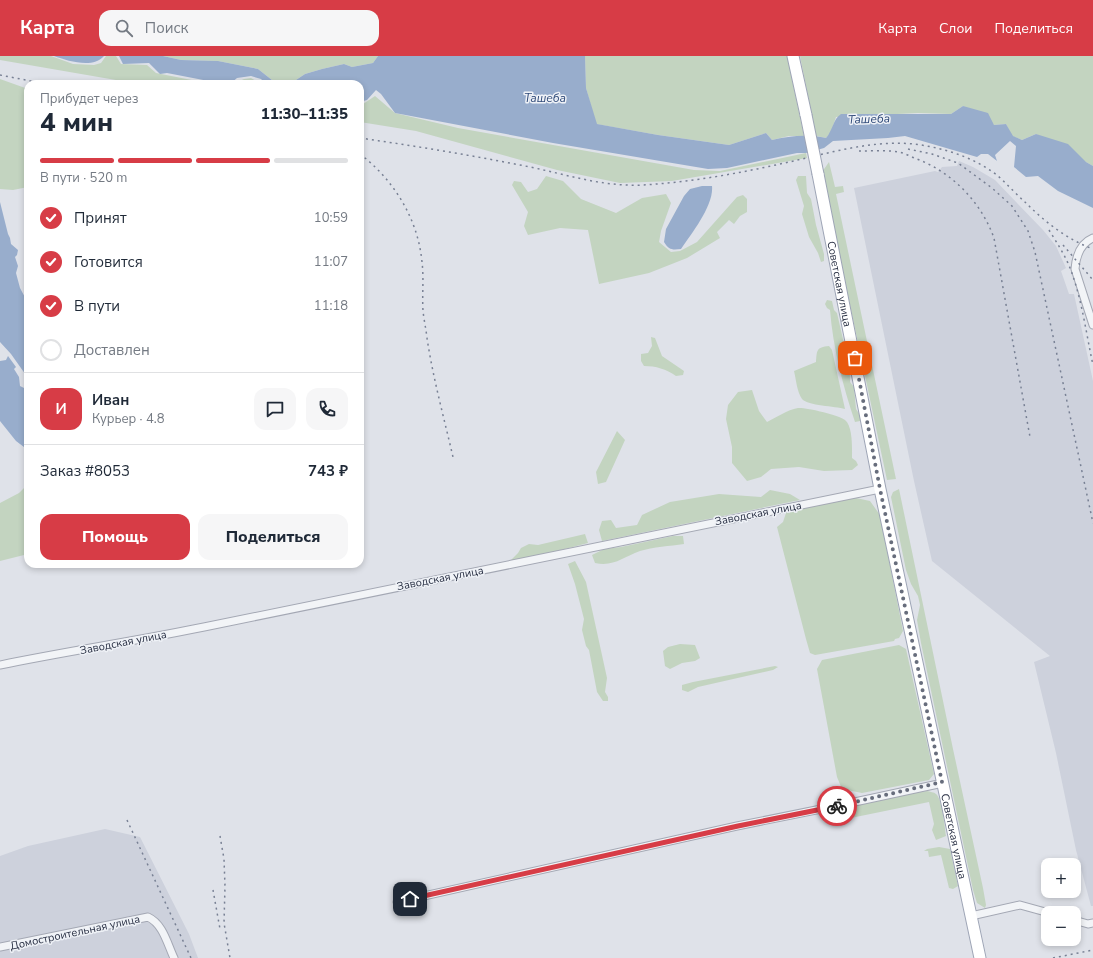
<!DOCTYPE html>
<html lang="ru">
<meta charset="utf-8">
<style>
body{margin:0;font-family:"Nunito Sans",sans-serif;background:#f6f6f7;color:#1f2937;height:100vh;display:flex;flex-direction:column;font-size:15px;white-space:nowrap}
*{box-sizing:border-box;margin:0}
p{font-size:13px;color:#747a83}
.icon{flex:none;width:22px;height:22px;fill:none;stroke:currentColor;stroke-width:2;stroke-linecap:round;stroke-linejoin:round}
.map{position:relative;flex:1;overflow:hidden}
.details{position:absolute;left:24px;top:24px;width:340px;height:488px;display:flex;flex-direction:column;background:#fff;border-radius:12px;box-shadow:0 2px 6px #0003}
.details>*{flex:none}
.fabs{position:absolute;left:1041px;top:802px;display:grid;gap:8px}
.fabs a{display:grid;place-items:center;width:40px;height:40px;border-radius:8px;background:#fff;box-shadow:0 2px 6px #0003;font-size:20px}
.pin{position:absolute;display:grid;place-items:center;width:34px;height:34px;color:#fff;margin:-17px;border-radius:8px;box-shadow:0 2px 6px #0006}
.courier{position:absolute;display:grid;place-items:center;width:40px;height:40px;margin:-20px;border:3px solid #d73c46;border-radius:50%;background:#fff;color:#222;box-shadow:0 1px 5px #0007}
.overview em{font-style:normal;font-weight:800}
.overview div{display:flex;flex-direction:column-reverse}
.overview{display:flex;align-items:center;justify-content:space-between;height:68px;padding:0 16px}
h1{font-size:26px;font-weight:800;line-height:30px}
.bar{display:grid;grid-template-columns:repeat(4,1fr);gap:6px 4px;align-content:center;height:48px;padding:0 16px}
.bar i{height:5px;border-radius:3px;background:#e0e1e3}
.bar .on{background:#d73c46}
.bar p{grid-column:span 4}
.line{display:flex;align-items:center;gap:10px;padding:0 16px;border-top:1px solid #e0e1e3}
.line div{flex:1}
.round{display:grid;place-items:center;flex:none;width:42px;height:42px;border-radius:12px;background:#f6f6f7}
ol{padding:0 16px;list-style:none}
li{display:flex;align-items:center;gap:12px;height:44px}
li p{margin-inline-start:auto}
li .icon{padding:4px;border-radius:50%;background:#d73c46;color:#fff;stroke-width:4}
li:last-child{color:#747a83}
li i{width:22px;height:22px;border:2px solid #e0e1e3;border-radius:50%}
.cta{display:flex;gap:8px;margin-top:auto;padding:8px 16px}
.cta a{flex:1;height:46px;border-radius:12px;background:#d73c46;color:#fff;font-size:16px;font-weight:800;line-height:46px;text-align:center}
.cta a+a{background:#f6f6f7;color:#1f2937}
header{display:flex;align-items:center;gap:24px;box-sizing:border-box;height:56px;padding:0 20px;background:#d73c46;color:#fff}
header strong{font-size:19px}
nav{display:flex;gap:22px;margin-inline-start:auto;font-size:14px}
.search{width:280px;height:36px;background:#f6f6f7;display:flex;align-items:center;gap:10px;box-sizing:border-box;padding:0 14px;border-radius:12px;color:#747a83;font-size:15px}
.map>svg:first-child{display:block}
.built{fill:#cdd1dc}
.green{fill:#c3d4c0}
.water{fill:#98adcc}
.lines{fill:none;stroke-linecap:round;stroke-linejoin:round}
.minor-casing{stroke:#a4a8b4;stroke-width:9}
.primary-casing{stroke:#9ea5b6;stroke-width:13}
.minor{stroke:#f2f4f7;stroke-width:7}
.primary{stroke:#fff;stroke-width:11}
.rail{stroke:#788094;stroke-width:1.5;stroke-dasharray:2 4;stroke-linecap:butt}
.primary-bridge-casing{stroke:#9ea5b6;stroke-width:13;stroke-linecap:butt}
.primary-bridge{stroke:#fff;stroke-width:11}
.done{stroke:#676d7c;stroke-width:4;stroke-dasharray:0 7.2}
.route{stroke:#d73c46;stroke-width:5}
.labels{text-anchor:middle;stroke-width:3;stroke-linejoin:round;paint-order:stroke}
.street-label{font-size:11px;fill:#272e42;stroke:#eff2f7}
.water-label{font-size:12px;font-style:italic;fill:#2e4978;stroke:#eff2f7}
</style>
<header>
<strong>Карта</strong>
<div class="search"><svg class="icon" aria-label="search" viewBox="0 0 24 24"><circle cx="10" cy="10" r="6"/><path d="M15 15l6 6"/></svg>Поиск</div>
<nav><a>Карта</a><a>Слои</a><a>Поделиться</a></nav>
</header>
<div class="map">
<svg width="1093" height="902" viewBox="0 0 1093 902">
<rect width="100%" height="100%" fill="#dfe2e9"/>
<path class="built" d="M959,105l14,6 22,13 48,50 13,16 10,22 -5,3 8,23h5l19,87v525h-2l-15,-56 -20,-97 -22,-91 16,-6 -118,-95 -18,-80 -60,-293 81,-17 3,1 4,-5 15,-1z
M105,773l35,8 49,97 9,24h-198v-102l28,-10z"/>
<path class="green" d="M0,0h51l22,8 21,1 7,-2 5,-7h10l5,8 26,1 9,8 56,11h-73l-139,-24z
M163,0h215l-5,7 -21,4 -8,-3 -22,5 -17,5 -15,10h-13l-19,-15 -40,-8 -37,-1z
M585,0h202l17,80h-15l-17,4 -6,-7 -37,12 -71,-10 -62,-11 -10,-36z
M800,0h293v110l-57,-32 -14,6 -10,-4 -6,-12 -12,1 -31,-19 -12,8 -33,-1 -82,4 -5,15 -5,6 -10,-2z
M251,22l10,6h-28l11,-5z
M0,23l28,10v98l-15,3 -13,-1z
M375,40l20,17 63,15 236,42 26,1 86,-18 1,5 -135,23 -52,2 -63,-13 -141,-39 -56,-9v-18h3z
M829,106l6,25 8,-1 1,6 -8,2 60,285 -9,1 -65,-308z
M546,120l17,5 18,18 35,14 26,-15 24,-4 5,9 -10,28 -2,11 12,10 9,-1 17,-9 40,-45 6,-2 4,4v13l-7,4 -6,8 -5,-4 -12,12 3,6 -33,20 -38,15 -50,11 -11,-54 -28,-2 -32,7 -4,-9 4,-14 -16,-27 2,-4 7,1 7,10 9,-3z
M798,120h8l1,17 4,6 5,26 8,29v7l-3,1 -3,-9 -9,-16 -7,-23 2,-8 -8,-26z
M827,244l5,1 2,9 3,3 8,35 -2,4c7,8 7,19 7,30l4,5 2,22 4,6v6l-5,1c-12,-36 -22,-74 -25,-112l-3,-2 -2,-4z
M651,281l4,1 7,18 22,15 -1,4 -7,1c-10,-7 -20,-10 -32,-10l-3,-5v-7l7,-1 4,-7z
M829,290l3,4 13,59c-10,-3 -37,-3 -43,-10 -5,-7 -6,-20 -8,-28l22,-9c1,-11 0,-15 13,-16z
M752,334l7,21 8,11c10,-5 20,-12 31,-14 6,-1 42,7 47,12 8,6 7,29 7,38l4,3 2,4 -6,5 -28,1 -25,-4 -28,2 -10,8 -14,4 -15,-18v-16l-6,-28 2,-14 10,-13z
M617,375l8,9 -19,42 -8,2 -2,-12z
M28,428v70l-28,7v-58l19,-10z
M899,433l54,260 30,139 3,17 -1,3 -8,-5 -4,-13 -52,-247 -4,-23 3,-15 -2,-9 -7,-12 -5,-14 -15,-73 2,-5z
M770,434l20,4 10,6 -198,41 -3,-11 3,-9 9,-1 5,8 21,-3 5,-10 28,-13 49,-8 42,3z
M856,442l14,3 10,14 23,116 -4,7 -4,1 -1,2 -79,14 -5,-2 -4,-14 -29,-112 6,-5 3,-9 53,-13z
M585,478l3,9 -66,17h-11l7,-7 3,-5 8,-4 9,1z
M673,480h10l1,8c-14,2 -31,3 -44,7 -17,6 -26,16 -45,12l-3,-8 12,-6 17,-2z
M575,505l11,21 21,96 -2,14 3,5v4h-5l-6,-9 -8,-42 -3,-4 -4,-16 2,-11 -9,-35 -7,-20z
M680,588l15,1 5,13 -5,3 -13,2 -12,6 -5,-3 -2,-15 5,-4z
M899,589l7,4 28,125 -5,6 -67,13 -20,-4 -5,-12 -20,-108 5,-9z
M775,610l3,1 -5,3 -75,17 -10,5 -6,-2v-5l11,-3z
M927,735c3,1 7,1 9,3 6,4 9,34 10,42l-10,4 -4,-10 2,-6 -5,-22 -88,18 -5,-7 9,-2 7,-5 42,-10z
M939,791l11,2 8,37 -5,3 -4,-1 -8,-33 -12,2 -1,-6h-4l3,-2z"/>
<path class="water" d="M54,0h50c-11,13 -36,5 -50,0z
M119,0h44l18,4 37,1 40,8 19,15h-11l-5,-5 -10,-3 -14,2 -7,6h-6l-57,-11 -7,1 -11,-11 -26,1z
M378,0h207l1,32 11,36 61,11 71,10 37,-12 6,7c17,-4 36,-6 54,-2 7,-8 7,-19 15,-24h110l12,-8 25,7 6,12 12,-1 7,12 9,4 14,-6 32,10 18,18 7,4v42l-35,-17 -20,-15 -12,1 -12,-10 2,-21 -6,-5 -15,14 2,6 -9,-7h-7l-4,3 -72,-21 -17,2 -55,3 -9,7 -18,5h-9l-70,15 -19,1 -155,-26 -158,-30 -14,-19 -5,-4 -9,10 -7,2v-18h-70l15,-10 17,-5 22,-5 8,3 21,-4z
M702,130h10c2,19 -20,47 -31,63 -9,1 -12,1 -17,-7l2,-13 18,-33 6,-7z
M0,146l8,32 2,4 1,6 7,6 -1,5 -2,2 3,9 -2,7 4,15 8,15v75l-17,-24 -11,-12z
M8,300l8,11 -2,2 5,8 1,9 8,4v60l-12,-9 -16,-20v-60l6,-1z"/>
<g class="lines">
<defs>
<path id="minor" d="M1093,182c-12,5 -17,18 -18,31l18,56
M0,609c68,-14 136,-24 204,-38 225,-46 450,-94 676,-138
M397,846l340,-76 99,-20 107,-23
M971,860l49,-11 29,8
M1074,864l14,4 5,-1
M0,891l148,-30c15,7 19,26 26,41"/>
<g id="primary">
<path d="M793,0l13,59"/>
<path id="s1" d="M818,118l62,315 100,469"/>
</g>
</defs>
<use href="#minor" class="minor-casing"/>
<use href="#primary" class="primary-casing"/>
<use href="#minor" class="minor"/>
<use href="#primary" class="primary"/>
<path class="rail" d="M0,19l46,9
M360,82c55,8 110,17 165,28 41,8 76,21 118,19 49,-3 98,-12 146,-23 45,-10 92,-25 138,-16 26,5 51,14 71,30 10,9 19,19 28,27 19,19 42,37 67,46
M908,93l24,5 26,9 34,25 20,18 16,25 7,21 58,271
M859,95c13,0 27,-1 40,1 6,1 12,5 18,7 36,14 64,43 77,79l36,199
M360,98c34,26 58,65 62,108 2,16 0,33 1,49 1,9 3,18 4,27 6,40 17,80 26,119
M1049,174c8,13 16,25 21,38 12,31 16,65 23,97
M1063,189l30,35
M127,764l64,138
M220,780l4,23 1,27 -1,37 6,35
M213,834l7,39
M1053,902l40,-8"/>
<defs>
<path id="primary-bridge" d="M806,59l12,59"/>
</defs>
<use href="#primary-bridge" class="primary-bridge-casing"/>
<use href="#primary-bridge" class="primary-bridge"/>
</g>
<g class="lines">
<path class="done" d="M837,750l105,-24 -62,-293 -25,-131"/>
<path class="route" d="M410,843l328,-73 99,-20"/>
</g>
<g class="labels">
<g class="street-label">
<text dy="4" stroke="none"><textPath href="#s1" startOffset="112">Советская улица</textPath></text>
<text transform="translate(758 457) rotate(-11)" y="4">Заводская улица</text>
<text transform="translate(440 522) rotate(-11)" y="4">Заводская улица</text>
<text transform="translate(123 586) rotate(-11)" y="4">Заводская улица</text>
<text dy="4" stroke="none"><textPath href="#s1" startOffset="676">Советская улица</textPath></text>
<text transform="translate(75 876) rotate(-12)" y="4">Домостроительная улица</text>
</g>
<g class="water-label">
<text x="545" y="46">Ташеба</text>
<text transform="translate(869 63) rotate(-2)" y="4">Ташеба</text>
</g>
</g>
</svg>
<div class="fabs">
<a>+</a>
<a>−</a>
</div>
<div class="pin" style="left:855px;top:302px;background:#ea580c"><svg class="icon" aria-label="bag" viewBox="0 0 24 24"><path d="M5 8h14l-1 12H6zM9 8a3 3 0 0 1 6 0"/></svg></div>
<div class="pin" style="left:410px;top:843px;background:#1f2937"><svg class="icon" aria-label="home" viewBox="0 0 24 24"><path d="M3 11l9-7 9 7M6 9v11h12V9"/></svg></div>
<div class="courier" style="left:837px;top:750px"><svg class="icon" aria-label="bike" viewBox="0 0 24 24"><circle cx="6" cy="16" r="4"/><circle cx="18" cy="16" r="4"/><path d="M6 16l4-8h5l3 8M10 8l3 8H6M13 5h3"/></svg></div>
<section class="details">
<div class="overview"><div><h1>4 мин</h1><p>Прибудет через</p></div><em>11:30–11:35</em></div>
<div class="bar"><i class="on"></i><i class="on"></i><i class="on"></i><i></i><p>В пути · 520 m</p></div>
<ol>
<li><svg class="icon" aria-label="check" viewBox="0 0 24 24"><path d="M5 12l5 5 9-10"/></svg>Принят<p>10:59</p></li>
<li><svg class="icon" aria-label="check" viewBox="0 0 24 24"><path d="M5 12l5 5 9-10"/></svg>Готовится<p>11:07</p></li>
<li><svg class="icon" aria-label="check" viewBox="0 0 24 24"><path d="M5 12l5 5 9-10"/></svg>В пути<p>11:18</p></li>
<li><i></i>Доставлен</li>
</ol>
<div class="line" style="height:72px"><b class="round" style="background:#d73c46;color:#fff">И</b><div><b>Иван</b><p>Курьер · 4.8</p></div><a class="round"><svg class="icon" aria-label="chat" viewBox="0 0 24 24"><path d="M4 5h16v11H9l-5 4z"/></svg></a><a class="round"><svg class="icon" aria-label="phone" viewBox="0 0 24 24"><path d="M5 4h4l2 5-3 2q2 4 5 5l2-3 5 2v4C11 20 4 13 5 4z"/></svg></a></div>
<div class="line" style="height:52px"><div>Заказ #8053</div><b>743 ₽</b></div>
<div class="cta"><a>Помощь</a><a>Поделиться</a></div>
</section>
</div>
